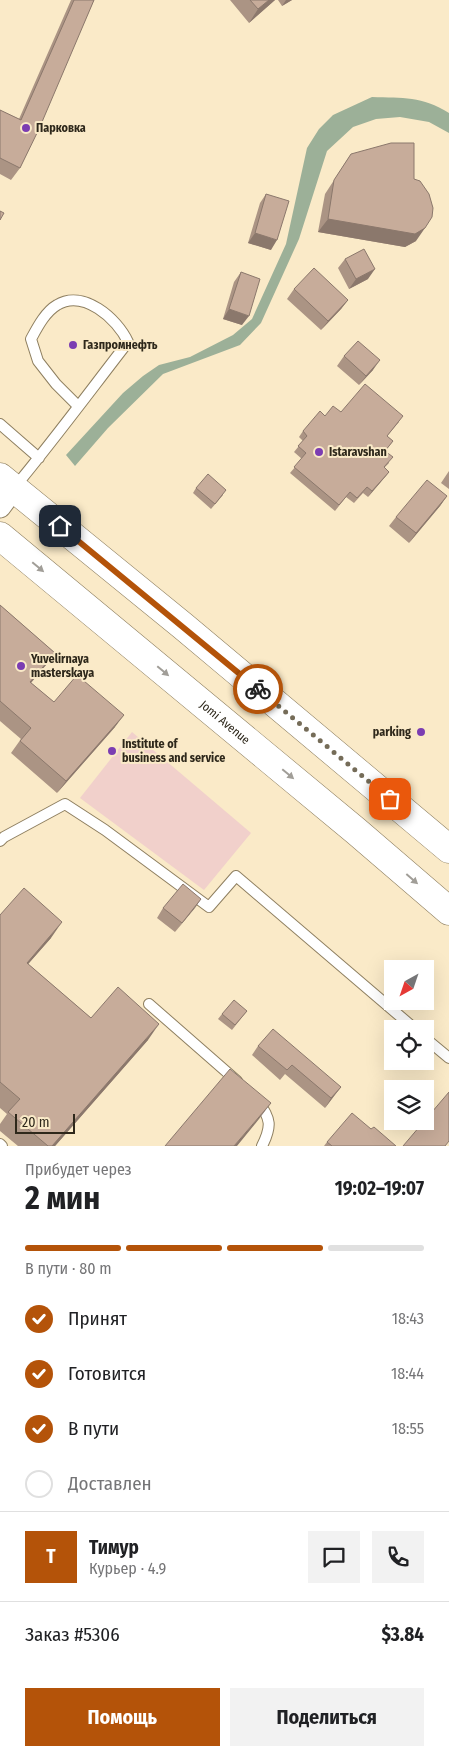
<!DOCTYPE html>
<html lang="ru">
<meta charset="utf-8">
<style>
body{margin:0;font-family:"Fira Sans Condensed",sans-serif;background:#f2f2f2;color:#202124;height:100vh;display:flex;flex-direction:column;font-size:19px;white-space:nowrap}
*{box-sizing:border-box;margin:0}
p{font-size:16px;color:#757577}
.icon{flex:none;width:28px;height:28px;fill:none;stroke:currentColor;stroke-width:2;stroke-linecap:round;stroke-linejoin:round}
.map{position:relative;height:1146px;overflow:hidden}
.details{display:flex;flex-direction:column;background:#fff;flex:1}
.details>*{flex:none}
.needle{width:32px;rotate:220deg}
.fabs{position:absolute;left:384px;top:960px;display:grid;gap:10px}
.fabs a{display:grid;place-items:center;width:50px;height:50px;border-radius:0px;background:#fff;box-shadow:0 5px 20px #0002;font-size:25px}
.scale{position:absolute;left:15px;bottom:12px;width:60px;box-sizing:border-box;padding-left:5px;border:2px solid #2e281b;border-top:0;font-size:14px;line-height:18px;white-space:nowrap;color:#2e281b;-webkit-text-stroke:4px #faeac8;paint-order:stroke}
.pin{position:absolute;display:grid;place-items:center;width:42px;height:42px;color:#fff;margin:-21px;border-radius:10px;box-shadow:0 2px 8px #0006}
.courier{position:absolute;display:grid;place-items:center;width:50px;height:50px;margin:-25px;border:4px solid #b45309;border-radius:50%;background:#fff;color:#222;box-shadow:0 1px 6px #0007}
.summary em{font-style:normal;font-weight:700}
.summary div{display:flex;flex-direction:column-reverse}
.summary{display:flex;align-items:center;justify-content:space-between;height:85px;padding:0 25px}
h1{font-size:32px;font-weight:700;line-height:38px}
.bar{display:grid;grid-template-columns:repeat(4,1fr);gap:8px 5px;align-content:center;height:60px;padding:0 25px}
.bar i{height:6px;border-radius:4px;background:#e0e0e0}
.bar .active{background:#b45309}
.bar p{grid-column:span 4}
.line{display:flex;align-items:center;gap:12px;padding:0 25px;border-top:1px solid #e0e0e0}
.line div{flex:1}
.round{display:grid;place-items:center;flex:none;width:52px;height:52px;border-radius:0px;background:#f2f2f2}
ol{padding:0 25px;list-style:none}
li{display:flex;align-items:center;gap:15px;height:55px}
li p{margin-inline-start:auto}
li .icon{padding:5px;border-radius:50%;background:#b45309;color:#fff;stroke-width:4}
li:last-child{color:#757577}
li i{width:28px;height:28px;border:2px solid #e0e0e0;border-radius:50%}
.primary-button{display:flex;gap:10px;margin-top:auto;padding:10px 25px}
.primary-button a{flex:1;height:58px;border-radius:0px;background:#b45309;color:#fff;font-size:20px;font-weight:700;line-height:58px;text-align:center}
.primary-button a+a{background:#f2f2f2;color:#202124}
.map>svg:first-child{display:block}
.green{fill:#f1d0cb}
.water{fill:#9cb098}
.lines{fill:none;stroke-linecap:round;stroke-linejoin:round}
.service-casing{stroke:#8e7f60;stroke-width:12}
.minor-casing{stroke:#8e7f60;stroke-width:23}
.secondary-casing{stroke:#8e7f60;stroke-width:29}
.service{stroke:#fff;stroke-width:10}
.minor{stroke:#fff;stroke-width:21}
.secondary{stroke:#fff;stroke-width:28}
.wall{fill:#ab9484}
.shaded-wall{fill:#8b786c}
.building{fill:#c7ac9a;stroke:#8b786c}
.oneway{fill:#a19e98}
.done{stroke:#756c58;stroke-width:5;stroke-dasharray:0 9}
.route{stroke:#b45309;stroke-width:6}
.poi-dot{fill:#7b3db2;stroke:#faeac8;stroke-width:2}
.labels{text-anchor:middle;stroke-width:4;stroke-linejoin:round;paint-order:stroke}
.poi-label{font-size:12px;font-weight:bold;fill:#2e281b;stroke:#faeac8;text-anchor:start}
.street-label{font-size:12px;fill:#2e281b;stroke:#faeac8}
</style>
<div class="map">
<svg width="449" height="1146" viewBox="0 0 449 1146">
<rect width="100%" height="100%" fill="#faeac8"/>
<path class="green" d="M132,732l119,101 -47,57 -124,-92z"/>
<path class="water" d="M372,97c31,1 50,-1 77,16v20l-20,-11 -29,-5 -24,2 -23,8 -26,24 -28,88 -38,84 -21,22 -77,29 -55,54 -33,38 -9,-11 57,-62 20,-17 16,-11 31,-8 43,-22 19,-16 34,-75 21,-96 12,-19 14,-14z"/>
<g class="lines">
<defs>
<path id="service" d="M0,424l39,34
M14,488c40,-48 76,-97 114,-146 -11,-24 -45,-53 -71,-37 -12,7 -20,23 -26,34l7,22 18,23 22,22
M0,841l4,-4 61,-33 40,26 104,77 27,-31 179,153
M149,1004l88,77
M425,1038l24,20
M258,1101c13,18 14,25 4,45
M0,1144l2,2"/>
<path id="minor" d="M0,507l14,-19"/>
<g id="secondary">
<path d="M0,477l183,149 266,223"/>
<path id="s1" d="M0,536l356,295 93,80"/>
</g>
</defs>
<use href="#service" class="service-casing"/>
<use href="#minor" class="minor-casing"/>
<use href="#secondary" class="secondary-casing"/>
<use href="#service" class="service"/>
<use href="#minor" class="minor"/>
<use href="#secondary" class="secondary"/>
</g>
<path class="wall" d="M71,0h23l-74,168 -9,12 -11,-6v-64l19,9z
M230,0h45l-26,23z
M278,0h14l-10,6z
M351,154l63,25 2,62 -11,6 -87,-15 7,-38z
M266,194l5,56 -23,-7 12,-40z
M345,259l23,20 -19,10 -11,-21z
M241,272l1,53 -19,-6 11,-37z
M294,289l54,11 -7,9 -20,21 -34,-31z
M344,356l29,14 -14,15 -22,-19z
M341,412l58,10 -12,14 6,5 -8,10 4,12 -5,5 5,4 -4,5 -17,20 -5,-4 -9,10 -8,-6 -11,14 -45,-38 12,-14 -8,-7 9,-11 -4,-4 4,-6 22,-15z
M449,471v18l-8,-6z
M196,488l27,7 -12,14 -18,-16z
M447,496l-7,10 -31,37 -20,-17 7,-9z
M0,605l55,48 -9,12 -15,18 23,19 61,25 -58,66 -46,-40 10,-14 -21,-18z
M201,899l-26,33 -18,-14 6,-10z
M0,915l51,23 -23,26 63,54 57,22 -93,106h-37l-18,-15v-7l7,-10 -7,-6z
M247,1011l-15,19 -14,-11 4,-5z
M258,1046l83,41 -16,21 -40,-34 -5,6 -28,-25z
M371,1129l25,17h-72l3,-4z"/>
<path class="shaded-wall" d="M269,0h6l-26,23 9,-14z
M286,0h6l-10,6z
M328,219l97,9 -9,13 -11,6 -87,-15z
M255,233l22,7 -6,10 -23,-7z
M375,269l-7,10 -19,10 7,-10z
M348,300l-7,9 -20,21 7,-9z
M229,309l20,7 -7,9 -19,-6z
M380,360l-7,10 -14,15 7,-9z
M389,472l-4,5 -17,20 4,-6z
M447,496l-7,10 -31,37 7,-10z
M55,653l-9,12 -25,29 9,-12z
M124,715l-9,12 -58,66 9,-12z
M201,899l-6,9 -20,24 7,-9z
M62,922l-11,16 -36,41 12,-16z
M159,1024l-11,16 -93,106h-3z
M341,1087l-7,9 -9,12 6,-10z
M271,1103l-12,16 -22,27h-3z"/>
<path class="building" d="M74,0h20l-55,129 -19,39 -20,-10v-48l21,10z
M250,0h19l-11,9z
M391,143h23v36l6,2 9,13 4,14 -1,9 -7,11 -10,6 -87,-15 6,-39 17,-26z
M266,194l23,7 -12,39 -22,-7z
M0,211l4,2 -4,7z
M364,249l11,20 -19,10 -11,-20z
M314,268l34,32 -20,21 -34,-32z
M241,272l19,7 -11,37 -20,-7z
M358,341l22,19 -14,16 -22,-20z
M365,384l38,32 -16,20 6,5 -8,10 8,6 -9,10 5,5 -17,19 -5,-4 -10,11 -7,-6 -11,13 -45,-38 12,-14 -8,-7 9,-10 -4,-5 17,-20 5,5 8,-10 8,6z
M208,474l18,16 -11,14 -19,-16z
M427,480l20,16 -31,37 -20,-16z
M0,605l55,48 -25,29 24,20 23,-27 47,40 -58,66 -46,-40 11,-13 -31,-27z
M183,884l18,15 -19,24 -19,-15z
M24,888l38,34 -35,41 64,55 27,-31 41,37 -107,122h-4l-40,-34 12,-13 -20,-17v-167z
M234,1000l13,11 -12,14 -13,-11z
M273,1029l68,58 -10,11 -39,-33 -5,5 -29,-24z
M230,1069l41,34 -37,43h-69z
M449,1092v49l-4,5h-42z
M352,1113l19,16 3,-2 22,19h-64l-5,-4z"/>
<defs><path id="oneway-solid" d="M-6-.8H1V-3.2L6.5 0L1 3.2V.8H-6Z" transform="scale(1.25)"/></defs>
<g class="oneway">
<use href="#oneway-solid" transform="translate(38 567) rotate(40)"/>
<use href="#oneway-solid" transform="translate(163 671) rotate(40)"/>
<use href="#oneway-solid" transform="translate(288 774) rotate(40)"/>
<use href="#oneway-solid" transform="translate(412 879) rotate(41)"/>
</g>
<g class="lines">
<path class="done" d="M258,689l132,110"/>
<path class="route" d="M60,526l198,163"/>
</g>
<g class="poi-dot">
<circle cx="26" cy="128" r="5"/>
<circle cx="73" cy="345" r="5"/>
<circle cx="319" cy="452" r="5"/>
<circle cx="21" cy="666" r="5"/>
<circle cx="421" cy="732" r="5"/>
<circle cx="112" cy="751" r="5"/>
</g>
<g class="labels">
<g class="poi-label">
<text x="36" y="132">Парковка</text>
<text x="83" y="349">Газпромнефть</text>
<text x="329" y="456">Istaravshan</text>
<text x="31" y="663">Yuvelirnaya<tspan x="31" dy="14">masterskaya</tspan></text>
<text x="411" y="736" text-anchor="end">parking</text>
<text x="122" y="748">Institute of<tspan x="122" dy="14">business and service</tspan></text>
</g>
<g class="street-label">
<text dy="4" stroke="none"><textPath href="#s1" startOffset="292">Jomi Avenue</textPath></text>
</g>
</g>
</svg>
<div class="fabs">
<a><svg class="needle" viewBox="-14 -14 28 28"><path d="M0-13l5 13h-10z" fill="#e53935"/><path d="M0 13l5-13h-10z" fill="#757577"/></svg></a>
<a><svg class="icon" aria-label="locate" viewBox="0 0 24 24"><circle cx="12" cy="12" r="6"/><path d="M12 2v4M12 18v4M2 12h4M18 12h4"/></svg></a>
<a><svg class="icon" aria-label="layers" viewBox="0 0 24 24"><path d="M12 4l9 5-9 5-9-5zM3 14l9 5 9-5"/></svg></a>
</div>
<div class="scale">20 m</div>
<div class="pin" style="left:390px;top:799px;background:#ea580c"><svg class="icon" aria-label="bag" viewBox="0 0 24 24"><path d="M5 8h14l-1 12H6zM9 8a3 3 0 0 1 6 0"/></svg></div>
<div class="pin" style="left:60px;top:526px;background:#1f2937"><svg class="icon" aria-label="home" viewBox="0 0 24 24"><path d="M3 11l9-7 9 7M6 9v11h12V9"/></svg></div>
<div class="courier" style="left:258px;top:689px"><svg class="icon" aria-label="bike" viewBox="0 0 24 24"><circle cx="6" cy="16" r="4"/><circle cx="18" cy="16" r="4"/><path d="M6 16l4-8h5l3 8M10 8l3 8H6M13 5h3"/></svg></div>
</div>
<section class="details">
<div class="summary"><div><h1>2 мин</h1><p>Прибудет через</p></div><em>19:02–19:07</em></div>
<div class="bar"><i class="active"></i><i class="active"></i><i class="active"></i><i></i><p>В пути · 80 m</p></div>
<ol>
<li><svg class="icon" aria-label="check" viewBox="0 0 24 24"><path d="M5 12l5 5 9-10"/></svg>Принят<p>18:43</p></li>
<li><svg class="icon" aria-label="check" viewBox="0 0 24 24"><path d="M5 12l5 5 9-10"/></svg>Готовится<p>18:44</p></li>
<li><svg class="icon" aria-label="check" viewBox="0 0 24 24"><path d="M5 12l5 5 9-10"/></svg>В пути<p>18:55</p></li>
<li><i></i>Доставлен</li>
</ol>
<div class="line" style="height:90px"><b class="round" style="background:#b45309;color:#fff">Т</b><div><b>Тимур</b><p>Курьер · 4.9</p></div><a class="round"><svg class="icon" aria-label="chat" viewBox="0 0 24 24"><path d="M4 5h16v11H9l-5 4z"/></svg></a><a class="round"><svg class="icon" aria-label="phone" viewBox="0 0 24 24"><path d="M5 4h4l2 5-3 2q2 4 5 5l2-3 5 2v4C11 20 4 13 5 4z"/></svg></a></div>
<div class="line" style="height:65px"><div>Заказ #5306</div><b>$3.84</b></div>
<div class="primary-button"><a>Помощь</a><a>Поделиться</a></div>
</section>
